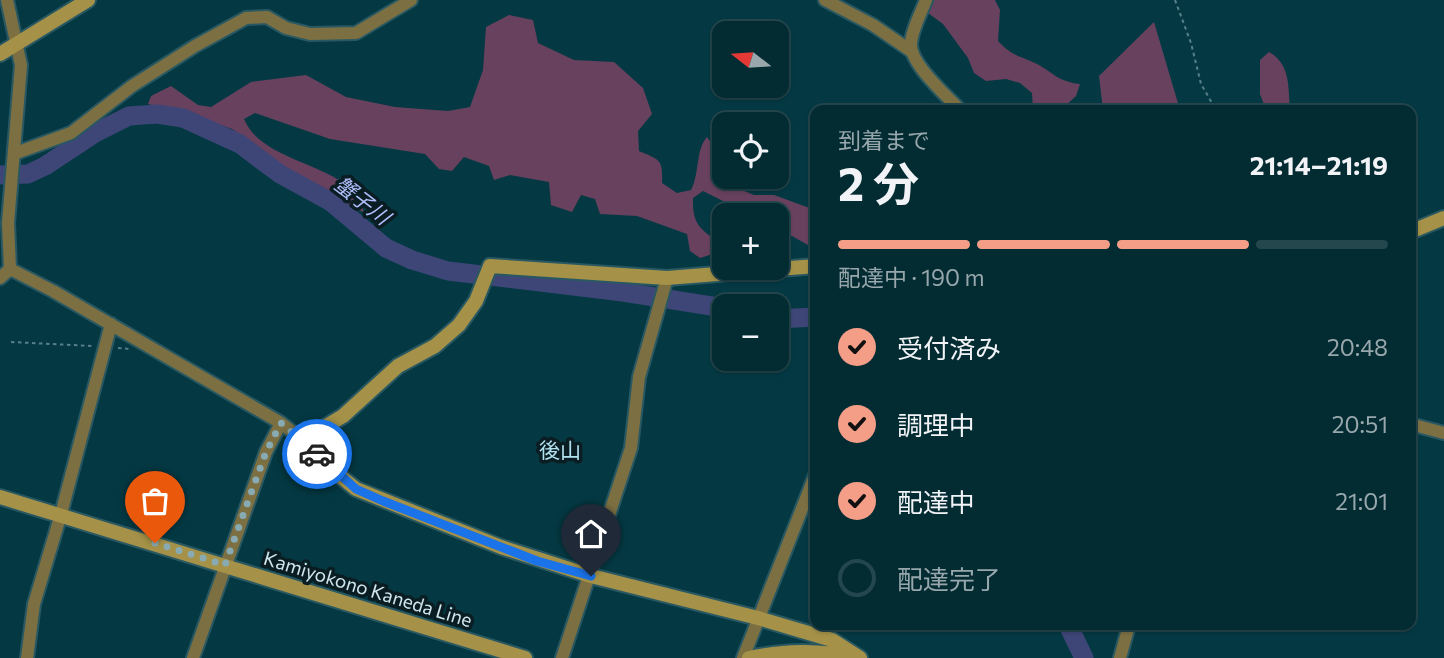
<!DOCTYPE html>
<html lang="ja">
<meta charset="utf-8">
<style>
body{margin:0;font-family:Commissioner,"Noto Sans JP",sans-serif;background:#0d333a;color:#f1f3f6;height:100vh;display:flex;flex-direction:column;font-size:26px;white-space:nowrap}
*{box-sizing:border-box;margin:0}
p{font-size:23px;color:#97a7ac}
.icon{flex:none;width:38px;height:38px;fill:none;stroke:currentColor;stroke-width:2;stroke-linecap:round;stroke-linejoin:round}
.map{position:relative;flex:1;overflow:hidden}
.drawer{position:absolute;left:810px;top:105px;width:606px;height:525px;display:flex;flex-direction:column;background:#032b32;border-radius:14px;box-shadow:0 2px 5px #0004,0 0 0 2px #24474d}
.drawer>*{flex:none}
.needle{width:46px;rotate:287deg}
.buttons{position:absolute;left:712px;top:21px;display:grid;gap:14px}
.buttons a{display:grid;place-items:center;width:77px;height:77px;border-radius:14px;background:#032b32;box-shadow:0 2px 5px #0004,0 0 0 2px #24474d;font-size:35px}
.pin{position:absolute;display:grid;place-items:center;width:60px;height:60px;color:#fff;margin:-72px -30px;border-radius:50% 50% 50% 0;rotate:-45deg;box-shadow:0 0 7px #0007}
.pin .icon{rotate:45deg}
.courier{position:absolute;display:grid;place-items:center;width:70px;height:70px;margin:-35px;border:5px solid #1a73e8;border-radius:50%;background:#fff;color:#222;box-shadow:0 2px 9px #0007}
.head em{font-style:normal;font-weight:700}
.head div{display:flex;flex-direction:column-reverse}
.head{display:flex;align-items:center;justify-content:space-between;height:119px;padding:0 28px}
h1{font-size:46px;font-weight:700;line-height:52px}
.bar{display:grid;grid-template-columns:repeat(4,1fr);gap:10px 7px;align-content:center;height:84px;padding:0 28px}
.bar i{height:9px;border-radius:5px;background:#24474d}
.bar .on{background:#f49e88}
.bar p{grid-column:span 4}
ol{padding:0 28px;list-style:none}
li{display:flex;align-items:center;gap:21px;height:77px}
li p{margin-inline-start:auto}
li .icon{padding:7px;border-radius:50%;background:#f49e88;color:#111;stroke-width:4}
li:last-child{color:#97a7ac}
li i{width:38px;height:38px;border:4px solid #24474d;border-radius:50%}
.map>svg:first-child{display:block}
.green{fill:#67415e}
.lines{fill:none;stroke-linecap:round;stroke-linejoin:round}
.river{stroke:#3e4678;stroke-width:19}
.street-casing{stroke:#295862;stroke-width:16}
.secondary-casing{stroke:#295862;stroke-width:18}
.path{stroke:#578089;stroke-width:2;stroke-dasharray:3.5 3.5;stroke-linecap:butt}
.street{stroke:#7c7043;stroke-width:12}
.secondary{stroke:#a59248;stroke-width:14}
.done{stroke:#88aab2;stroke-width:7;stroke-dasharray:0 12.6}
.route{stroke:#1a73e8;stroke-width:9}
.labels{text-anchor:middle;stroke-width:7;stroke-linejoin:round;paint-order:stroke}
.street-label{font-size:19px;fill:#cfe7ee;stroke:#0a1d22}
.water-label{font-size:21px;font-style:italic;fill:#b1bffe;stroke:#0a1d22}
.neighbourhood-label{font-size:21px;fill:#b1e2ef;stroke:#0a1d22}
</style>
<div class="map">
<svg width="1444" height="658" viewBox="0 0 1444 658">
<rect width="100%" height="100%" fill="#043943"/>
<path class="green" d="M934,0h61l5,10 -2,31c14,15 20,14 37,22 20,10 21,18 45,21l-4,12 -15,14h-28l-1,-17 -12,-10 -14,-4 -20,2 -12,-8 -6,-15 -25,-34 -15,-11z
M509,15l24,5 5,23 36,17 40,2 29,26 9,26 -14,17 1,20c21,9 24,8 23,32l15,10 14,-3c9,-17 4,-39 16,-53 10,11 6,30 13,44l34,14h20l41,15v39l-23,-13 -15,-1v-20h-26l-48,-24 -10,7c-1,25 7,33 28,44l-5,11 -16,5 -10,-7 -3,-17 -50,-18 -37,-2 -5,-15 -14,-4 -9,17 -21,-7 -2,-23 -39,-7 -16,5 -5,-14 -25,-9 -12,14 -13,-2 -14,-15 -95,-15 -75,-26 -11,6c20,48 109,43 120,93l-21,-7 -42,-26 -69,-50 -40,-14 -44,-11 3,-8 20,-10 27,19 13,2 40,-25 55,-7 40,22 49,10 53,4 22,-4 13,-37 3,-43z
M1154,22l26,88h-77l-4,-34z
M1269,52c22,13 19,35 21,58h-24l-6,-16v-34z"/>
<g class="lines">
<path class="river" d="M0,175l28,-1 17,-8 50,-33 34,-17 28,-2 26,4 57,26 40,30 51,28 55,46 26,12 36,11 175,21 101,16
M777,319l39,-2
M1068,625l16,33"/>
<defs>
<path id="street" d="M825,0l48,25 38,26
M926,0c-5,13 -14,29 -15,43 -2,20 36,53 49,67
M16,153l55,-20 61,-47 63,-40 51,-28 21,-1 19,11 24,6 46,-1 55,-33
M10,269l43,22 228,132 22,17
M0,278l10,-9 -2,-46 13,-158 -14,-65
M1410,424l34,9
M27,658l7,-54 27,-90 50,-190
M193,658l73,-206 15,-29
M562,658l69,-210 8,-71 28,-99
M743,658l73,-185
M1120,658l9,-33"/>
<path id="secondary" d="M0,54l88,-54
M1410,232l34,-14
M816,266l-149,12 -177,-12 -14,35 -17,24 -24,21 -37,20 -55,50 -40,24 27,28 26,21 145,58 90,29 167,42 74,22 28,18
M0,497l525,161
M749,658c36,-7 69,-9 105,0"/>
</defs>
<use href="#street" class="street-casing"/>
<use href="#secondary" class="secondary-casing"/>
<path class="path" d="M1175,0l16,43 10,41 15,26
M11,342l81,4
M118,348l12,1"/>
<use href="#street" class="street"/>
<use href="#secondary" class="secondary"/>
</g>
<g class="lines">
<path class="done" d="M155,543l70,22 41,-113 15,-29 36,31"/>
<path class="route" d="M317,454l39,35 27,12 154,60 54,15"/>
</g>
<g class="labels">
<g class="street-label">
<text transform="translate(368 589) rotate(17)" y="7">Kamiyokono Kaneda Line</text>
</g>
<g class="water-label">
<text transform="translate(362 201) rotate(38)" y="7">蟹子川</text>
</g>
<g class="neighbourhood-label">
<text x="560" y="458">後山</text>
</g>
</g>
</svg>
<div class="buttons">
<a><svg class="needle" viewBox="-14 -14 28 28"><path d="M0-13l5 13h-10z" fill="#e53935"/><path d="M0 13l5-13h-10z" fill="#97a7ac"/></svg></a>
<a><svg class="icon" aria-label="locate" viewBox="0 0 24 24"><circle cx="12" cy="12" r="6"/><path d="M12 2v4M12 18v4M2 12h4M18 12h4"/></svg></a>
<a>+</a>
<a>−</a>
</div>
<div class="pin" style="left:155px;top:543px;background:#ea580c"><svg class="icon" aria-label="bag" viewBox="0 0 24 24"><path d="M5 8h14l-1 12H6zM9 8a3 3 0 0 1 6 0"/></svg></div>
<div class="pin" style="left:591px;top:576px;background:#1f2937"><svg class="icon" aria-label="home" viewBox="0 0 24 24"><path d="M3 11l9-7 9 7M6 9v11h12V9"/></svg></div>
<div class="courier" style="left:317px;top:454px"><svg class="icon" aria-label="car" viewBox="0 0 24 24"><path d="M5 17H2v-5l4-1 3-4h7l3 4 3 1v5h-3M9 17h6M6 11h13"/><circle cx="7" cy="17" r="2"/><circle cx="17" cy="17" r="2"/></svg></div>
<section class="drawer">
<div class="head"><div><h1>2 分</h1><p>到着まで</p></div><em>21:14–21:19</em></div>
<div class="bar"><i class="on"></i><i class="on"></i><i class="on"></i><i></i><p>配達中 · 190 m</p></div>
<ol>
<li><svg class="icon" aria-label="check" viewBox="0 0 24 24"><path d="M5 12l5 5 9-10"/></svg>受付済み<p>20:48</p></li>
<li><svg class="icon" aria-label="check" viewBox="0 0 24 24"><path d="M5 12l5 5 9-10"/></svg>調理中<p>20:51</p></li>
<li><svg class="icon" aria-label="check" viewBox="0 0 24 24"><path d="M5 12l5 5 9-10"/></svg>配達中<p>21:01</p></li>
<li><i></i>配達完了</li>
</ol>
</section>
</div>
